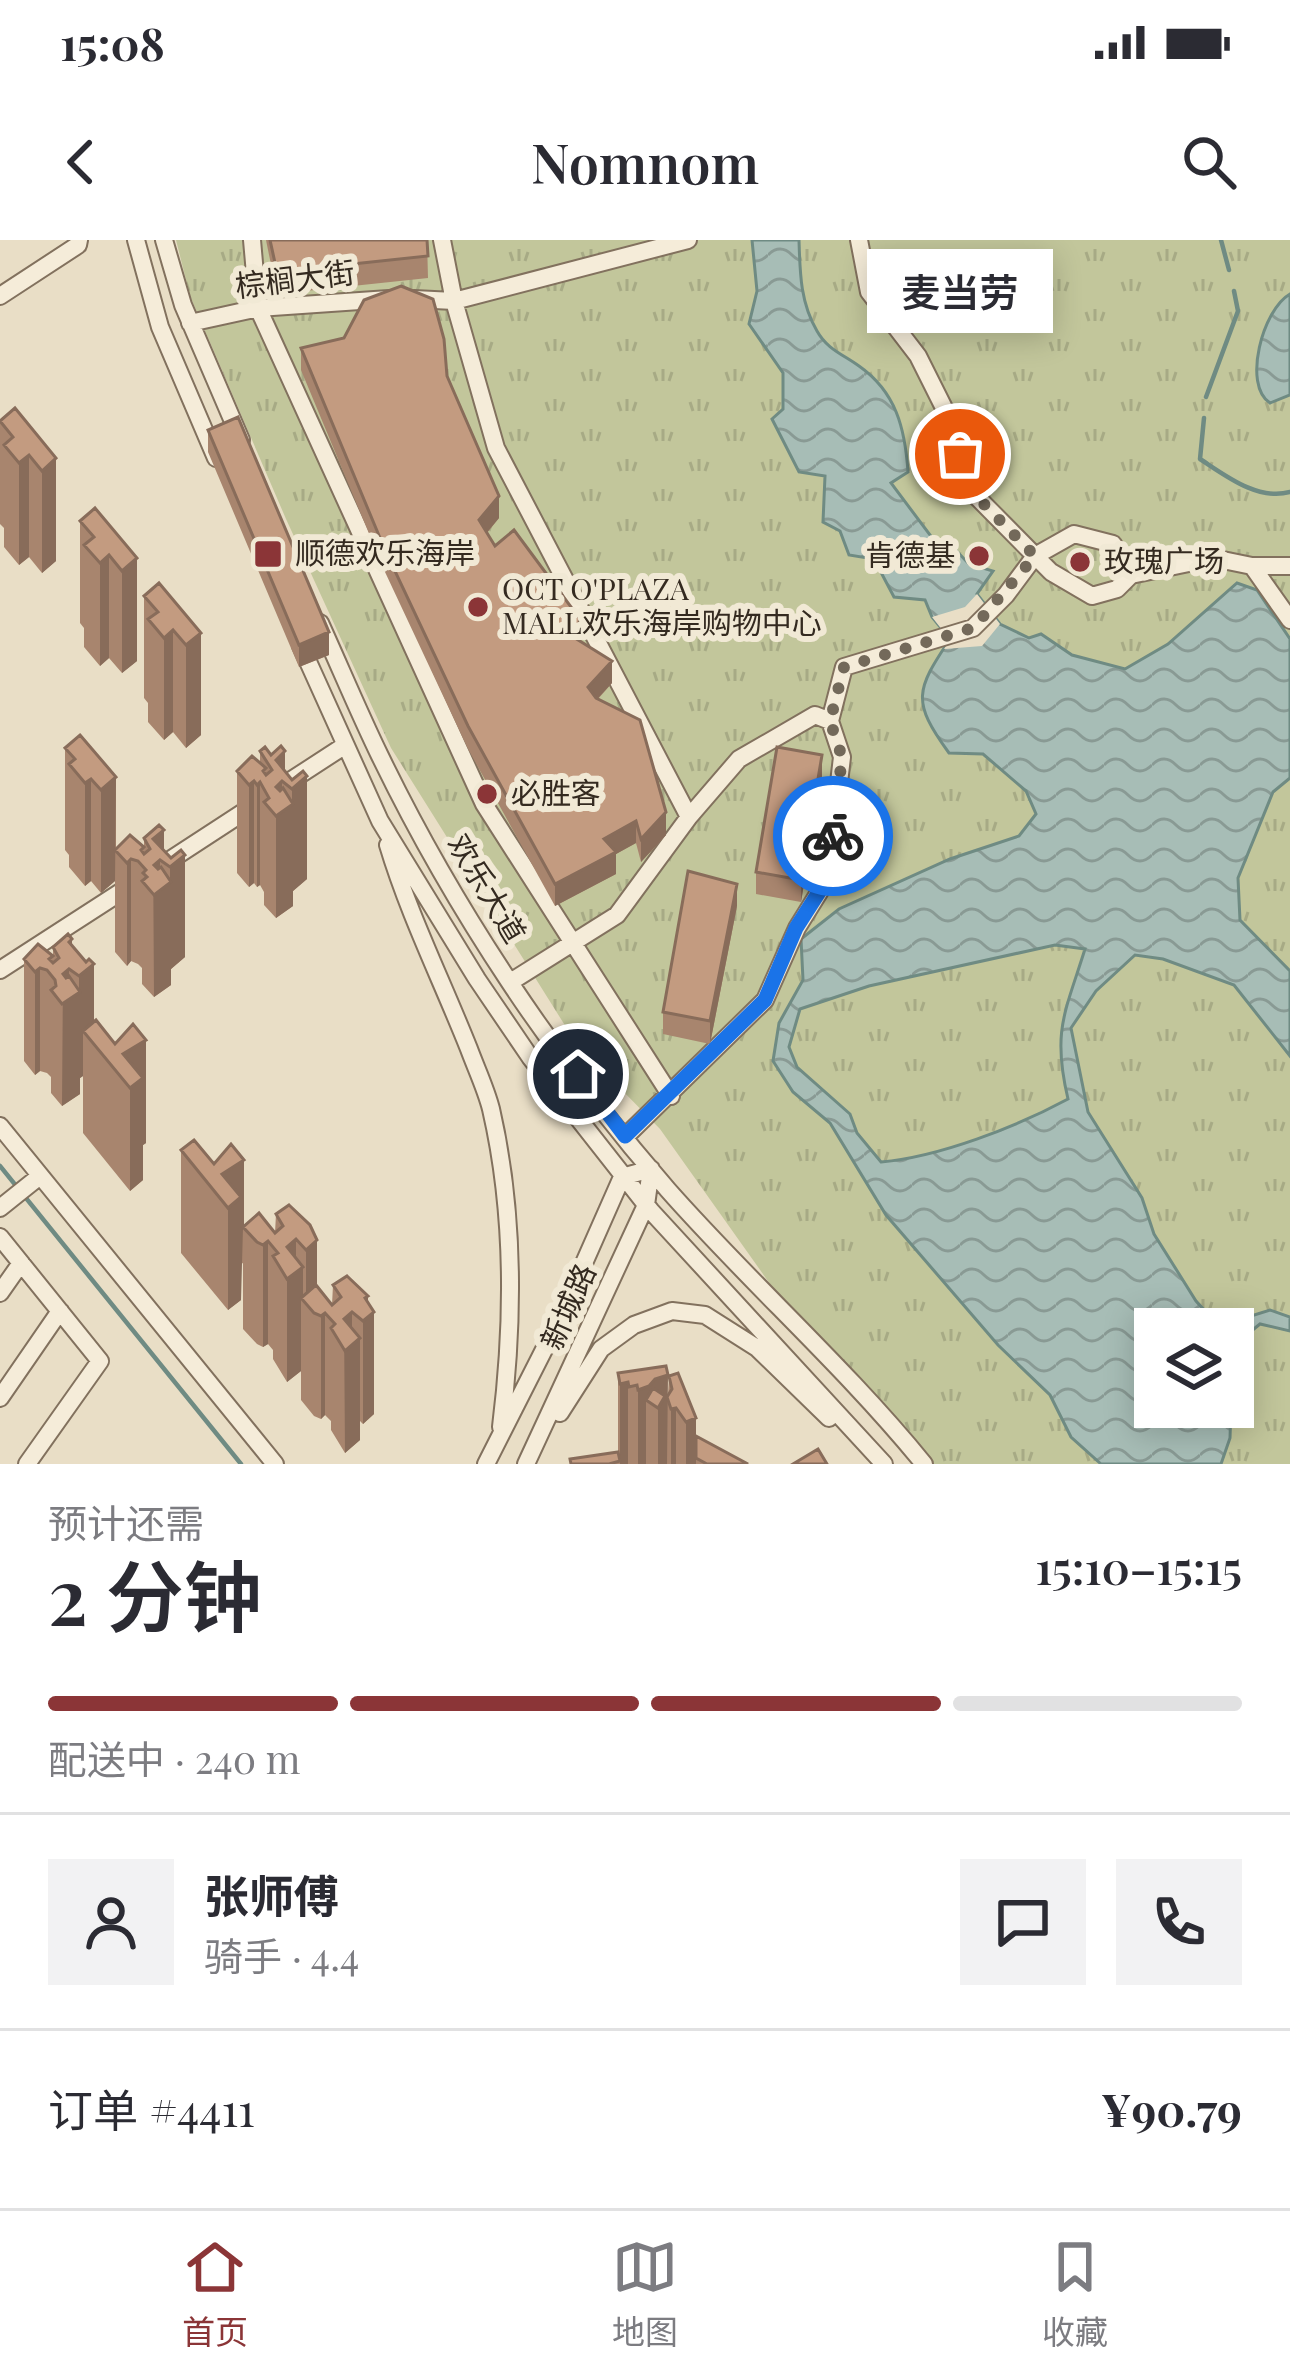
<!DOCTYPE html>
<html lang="zh">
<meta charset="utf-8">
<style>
body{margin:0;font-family:"Playfair Display","Noto Sans SC",serif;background:#f2f2f3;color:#2b2b33;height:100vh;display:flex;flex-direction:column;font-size:45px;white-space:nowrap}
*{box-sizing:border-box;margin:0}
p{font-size:39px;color:#7c7c81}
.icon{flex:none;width:66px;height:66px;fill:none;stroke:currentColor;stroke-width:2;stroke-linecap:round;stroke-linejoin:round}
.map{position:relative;height:1224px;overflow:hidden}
.drawer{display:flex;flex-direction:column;background:#fff;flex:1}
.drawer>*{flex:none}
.buttons{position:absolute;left:1134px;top:1068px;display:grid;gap:24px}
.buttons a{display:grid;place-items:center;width:120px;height:120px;border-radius:0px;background:#fff;box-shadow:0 6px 30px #0003;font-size:60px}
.pin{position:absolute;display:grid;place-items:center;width:102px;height:102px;color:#fff;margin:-51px;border:6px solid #fff;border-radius:50%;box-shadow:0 3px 12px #0007}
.courier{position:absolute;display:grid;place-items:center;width:120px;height:120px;margin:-60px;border:9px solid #1a73e8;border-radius:50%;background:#fff;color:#222;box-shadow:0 3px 15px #0007}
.bubble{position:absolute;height:84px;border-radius:0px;background:#fff;box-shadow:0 6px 30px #0003;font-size:39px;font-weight:600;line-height:84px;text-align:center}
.overview em{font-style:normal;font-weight:600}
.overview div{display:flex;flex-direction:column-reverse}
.overview{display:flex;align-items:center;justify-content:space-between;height:204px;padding:0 48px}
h1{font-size:78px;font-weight:600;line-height:90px}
.bar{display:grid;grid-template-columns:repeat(4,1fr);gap:18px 12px;align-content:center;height:144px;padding:0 48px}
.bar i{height:15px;border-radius:9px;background:#e1e1e2}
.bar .active{background:#8b3537}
.bar p{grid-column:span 4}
.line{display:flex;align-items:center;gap:30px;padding:0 48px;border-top:3px solid #e1e1e2}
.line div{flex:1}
.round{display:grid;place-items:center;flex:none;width:126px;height:126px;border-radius:0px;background:#f2f2f3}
.status{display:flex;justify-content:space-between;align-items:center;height:84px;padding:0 60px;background:#fff;direction:ltr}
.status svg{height:33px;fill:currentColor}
header{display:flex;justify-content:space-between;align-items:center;height:156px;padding:0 48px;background:#fff;font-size:54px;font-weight:600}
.dock{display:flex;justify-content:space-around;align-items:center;height:168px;border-top:3px solid #e1e1e2;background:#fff;font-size:33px;color:#7c7c81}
.dock a{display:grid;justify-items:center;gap:6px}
.dock .active{color:#8b3537}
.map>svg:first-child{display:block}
.park{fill:url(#park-tufts);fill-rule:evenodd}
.water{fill:url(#water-waves);stroke:#6f8b83;stroke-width:3;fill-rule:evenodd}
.pier{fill:#e9dec6}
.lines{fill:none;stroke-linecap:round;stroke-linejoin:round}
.stream{stroke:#6f8b83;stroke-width:4.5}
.minor-casing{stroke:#82715e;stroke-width:20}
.minor{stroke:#f5ecd9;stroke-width:16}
.wall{fill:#a8856e}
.shaded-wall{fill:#886c5a}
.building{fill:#c39b80;stroke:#886c5a;stroke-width:3}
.done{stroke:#73695a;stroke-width:12;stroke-dasharray:0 21.6}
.route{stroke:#1a73e8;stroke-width:15}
.poi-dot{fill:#8b3537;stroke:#f1e9d5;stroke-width:4.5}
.labels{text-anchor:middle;stroke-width:12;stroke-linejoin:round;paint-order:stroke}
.street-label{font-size:30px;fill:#342a20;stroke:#f1e9d5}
.poi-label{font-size:30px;fill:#342a20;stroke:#f1e9d5;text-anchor:start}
</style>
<div class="status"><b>15:08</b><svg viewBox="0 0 49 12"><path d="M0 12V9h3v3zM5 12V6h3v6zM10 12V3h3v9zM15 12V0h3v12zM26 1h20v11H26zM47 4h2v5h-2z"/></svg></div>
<header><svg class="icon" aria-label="back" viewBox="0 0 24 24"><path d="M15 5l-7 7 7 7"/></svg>Nomnom<svg class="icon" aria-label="search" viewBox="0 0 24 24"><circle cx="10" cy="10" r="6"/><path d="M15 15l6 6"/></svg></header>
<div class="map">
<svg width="1290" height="1224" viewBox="0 0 1290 1224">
<defs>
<pattern id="park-tufts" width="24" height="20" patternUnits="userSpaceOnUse" patternTransform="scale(3)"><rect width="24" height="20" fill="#c2c69b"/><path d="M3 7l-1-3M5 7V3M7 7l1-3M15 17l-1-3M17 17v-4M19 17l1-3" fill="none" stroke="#a7aa85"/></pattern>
<pattern id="water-waves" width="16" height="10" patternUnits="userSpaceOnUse" patternTransform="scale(3)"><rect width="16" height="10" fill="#a7bdb6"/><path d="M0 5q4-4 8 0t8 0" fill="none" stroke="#899a94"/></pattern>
</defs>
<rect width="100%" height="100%" fill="#e9dec6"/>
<path class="park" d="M176,0h1114v1224h-358l-152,-166 -120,-169 -84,-86 -185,-295 -105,-229 -96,-223zM1155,1089h78v78h-78z"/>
<path class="water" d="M752,0h47c1,32 1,62 18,91 10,18 25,23 42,35 37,26 46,62 49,106l-17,11 45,60 12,-1 21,22 24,7 -16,23 23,30 29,14 12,-4 31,21 53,14 43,-25 69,-61 20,7 33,49v139l-17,14 -35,86 2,42 50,51v85l-56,-71 -71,-26 -28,-4 -39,36 -25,37 17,84 54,86 12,36 42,67 23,25 51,-16 20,7v14l-30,-7 -27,22v-17h-78v78h76l-1,31 -9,26h-120l-30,-27 -21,-42 -52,-50 -112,-130 -56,-92 -37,-31 -20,-31 6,-38 24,-43 -2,-41 38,-30 111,-50 69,-23 17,-22 -10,-23 -43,-37 -34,-1c-38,-52 -33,-63 1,-114l-18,-22 -7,-17 -31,-3 -20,-38 -25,-4 -9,-24 -17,-9 2,-46 -26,-4 -27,-53 11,-10v-36l-34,-49 8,-33zM1055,705l30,4c-20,64 -33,82 -17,150 -52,28 -129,58 -187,63l-24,-29 -7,-19 -53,-47 -8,-20 11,-38 69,-23z
M1290,54v101l-20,8c-28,-18 -7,-94 20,-109z"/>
<path class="pier" d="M977,354l23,30 -18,22 -38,3 6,-9 -18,-23 33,-10z"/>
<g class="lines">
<path class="stream" d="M1221,0l8,30
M1206,157l32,-86 -4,-20
M1204,178l-4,41c26,17 58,42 90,33
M0,926l241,298"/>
<defs>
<path id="minor" d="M136,0l24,87 56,131
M164,0l19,65 58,135
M252,0l6,68 226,496 187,292
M442,0l12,61 42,147 193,369
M859,0l10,52 49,64 29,58 27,80 77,78 41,24 25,-7 14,-14 82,-17 39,8h38
M0,56l78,-51 1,-5
M414,59l40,2 234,-61
M190,83l68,-15 131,-9
M1252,326l38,54
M320,383c20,44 39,90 60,133 75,155 175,304 288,434 83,94 177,177 256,274
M301,406l79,175 97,158 53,78 121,154 233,253
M830,481l14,-54 129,-39 33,-33 29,-39 39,-22 39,10 18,31
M287,543l57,-37
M388,605c21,70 54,136 81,204 7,19 17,40 22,60 24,104 23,213 10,318
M167,622l89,-58
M0,730l130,-84
M512,741l105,-66 72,-98 50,-58 76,-44 15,6 12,36 -14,121 -31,50 -32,72 -140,137
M0,886l275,338
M0,968l40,-32
M0,997l100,124 -73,103
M0,1053l21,-30
M0,1158l60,-87
M560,1173l41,-64 33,-24 38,-14 33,4 52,33 72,70
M486,1224l72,-142 64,-145 29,-8 -5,36 -120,259"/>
</defs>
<use href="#minor" class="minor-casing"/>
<use href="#minor" class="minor"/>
</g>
<path class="wall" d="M266,0h161l1,38 -151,16z
M301,108l146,28 52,142 -12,15 8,13 85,95 32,42 -14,16 68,136 -25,27 -5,-19 -20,11v20l-61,32 -87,-157 -83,-177 -84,-202z
M0,181l56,37v103l-14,12 -13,-16 -10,8 -15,-18v-19l-4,-4z
M208,190l121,225 -30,12 -91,-215z
M80,281l57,37v103l-15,12 -13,-15 -9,8 -16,-19v-19l-4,-5z
M144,356l57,37v102l-15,13 -13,-16 -9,8 -16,-18v-19l-4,-5z
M65,508l51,29v72l28,-2v7v-16l20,12 7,8 14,99 -14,12v16l-17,12 -12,-13v-16l-4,-4 -7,-3 -4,5 -12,-14v-71l-14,12 -10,-12 -6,5 -16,-19v-12l-4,-5z
M260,511l32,29 15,99 -14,12v15l-17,12 -12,-13v-13l-4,-7 -3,2 -3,-4 -5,4 -12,-14v-102l23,-7z
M822,537l-21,125 -45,-8v-22z
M737,666l-27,138 -47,-10v-22z
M72,706l22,76 21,22 18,-20 13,119 -3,2v35l-13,11 -47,-58v-57l-3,2v16l-18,12 -11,-13v-16l-4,-4 -7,-2 -5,4 -11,-14v-102l29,-3v7v-16z
M181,910l63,76 31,7 1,-19 34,11 7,61 15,19 1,-20 35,17 6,112 -11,10 -3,-3v19l-15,13 -14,-23v-9l-6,-6 -4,4 -7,-3 -13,-16v-29l-14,11 -14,-23v-9l-5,-6 -5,3 -6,-3 -14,-15v-66l-2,1v36l-13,10 -47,-57z
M618,1133l50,23 1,-20 27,60 52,28h-178v-5l48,-7z"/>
<path class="shaded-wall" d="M29,215v102l-10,8v-102z
M56,218v103l-14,12v-102z
M499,256v22l-20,24v-22z
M109,315v103l-9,8v-103z
M137,318v103l-15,12v-102z
M173,390v102l-9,8v-102z
M329,392v23l-30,12v-22z
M201,393v102l-15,13v-103z
M612,421v22l-24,26v-22z
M285,511v33l-3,-3v32l10,-9v-15l15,-13v103l-14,12v15l-17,12v-158z
M822,515v22l-21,125v-22z
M116,537l-1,104 -14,12v-103z
M91,539v102l-6,5v-103z
M254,541v102l-5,4v-102z
M260,542v103l-3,2v-102z
M666,572v23l-25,27v-23z
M636,581v22l-20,11v20l-61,32v-22l49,-45z
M164,590v32l-4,-2v30l10,-7v-16l15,-12v102l-14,12v16l-17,12 -1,-158z
M131,619v102l-4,5v-103z
M737,644v22l-27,138v-23z
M72,699v33l-3,-3v30l10,-7v-16l15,-12v80l-11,-13v45l-3,2v16l-18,12 1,-132 6,-32z
M40,728v103l-5,4v-103z
M146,800v103l-3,2v35l-13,11v-103l-7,-34z
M244,920v68l-1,-1 -2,73 -13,10v-102l-6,-34z
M296,999v33l7,-5v34l-2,-3v73l-14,11v-135z
M317,1000v75l-11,-11v-54z
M268,1001v103l-5,3v-102z
M368,1056v21l6,-5v102l-11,10v-103l2,-23z
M352,1072v33l8,-7v102l-15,13 -1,-134z
M325,1073v102l-4,4v-103z
M668,1135l-1,89h-9v-56l-12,-8v64h-8v-74l17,-11z
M628,1142v82h-8v-80z
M676,1168v56h-5v-55z
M696,1178v46h-10v-42z"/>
<path class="building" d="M270,0h157l1,16 -151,16z
M401,46l32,13 11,40 3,37 52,120 -20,24 16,26 19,-16 66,89 -5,19 37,23 -24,26 8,11 44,22 26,92 -25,27 -5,-18 -32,18 12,13 -61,32 -87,-158 -83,-176 -84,-202 43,-10 20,-38z
M15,168l41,50 -14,13 -13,-16 -10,8 -15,-18 9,-8 -13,-16z
M238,177l91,215 -30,13 -91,-215z
M95,268l42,50 -15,13 -13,-16 -9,8 -16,-18 10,-8 -14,-16z
M159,343l42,50 -15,12 -13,-15 -9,8 -16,-19 10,-7 -14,-16z
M80,495l36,42 -15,13 -10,-11 -6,4 -16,-19 6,-5 -10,-11z
M281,506l4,5 -9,9 16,20 11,-9 4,5 -15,13 -10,-8 -6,6 4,4 3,-3 10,16 -17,12 -12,-14 5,-4 -9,-16 -3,3 -3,-4 -5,4 -12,-14 15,-15 14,12 -3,3 3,4 6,-5 -12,-19 5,-4 6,8z
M777,507l45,8 -21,125 -45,-8z
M159,585l5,5 -11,9 18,19 10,-8 4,5 -15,12 -10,-7 -6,5 4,4 3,-2 10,15 -17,13 -12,-14 5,-4 -4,-4 3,-3 -8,-9 -7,-2 -4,4 -12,-13 15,-15 14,12 -3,3 3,4 6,-5 -6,-11z
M688,631l49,13 -27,137 -47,-9z
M68,694l4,5 -3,3 17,20 3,-3 5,5 -15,12 -10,-7 -6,5 3,4 3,-2 11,16 -18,12 -11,-14 5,-4 -1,-6 -8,-10 -7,-2 -5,4 -11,-13 14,-15 15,12 -4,3 4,4 6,-5 -6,-11z
M96,780l19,24 18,-20 13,16 -23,14 20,24 -13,10 -47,-57z
M194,900l20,24 17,-20 13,16 -22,14 19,23 -13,11 -47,-58z
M289,965l21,20 7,15 -11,10 -10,-11 -9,8 16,20 -16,12 -14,-23 5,-3 -10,-12 -5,4 -6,-3 -14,-15 16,-14 16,20 8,-7 -7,-12z
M347,1036l21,20 -3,2 9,14 -11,9 -11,-9 -8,7 16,19 -15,13 -14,-23 4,-4 -10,-11 -4,3 -7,-3 -13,-15 15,-13 16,20 9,-8 -8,-12z
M666,1126l2,9 -13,4 -6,7 -11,4 -1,-5 -8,2 -1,-5 -8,2 -2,-11z
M678,1133l18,45 -10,4 -10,-14 -5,1 -4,-12 5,-8 -3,-13z
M653,1148l12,8 -7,12 -12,-8z
M696,1196l52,28h-41l-11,-6z
M818,1209l9,15h-34z
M618,1212l2,9 -11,3h-38l-1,-5z"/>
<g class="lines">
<path class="done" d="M833,596l9,-79 -12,-36 14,-54 129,-39 62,-72 -61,-62 -14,-40"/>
<path class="route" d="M578,834l47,62 140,-136 31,-72 32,-50 5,-42"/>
</g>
<g class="poi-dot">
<rect x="253" y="299" width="30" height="30" rx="6"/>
<circle cx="979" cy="316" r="12"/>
<circle cx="1080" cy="322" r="12"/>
<circle cx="478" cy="367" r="12"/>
<circle cx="487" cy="554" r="12"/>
</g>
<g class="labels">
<g class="street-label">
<text transform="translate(295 40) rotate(-7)" y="10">棕榈大街</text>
<text transform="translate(486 649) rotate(59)" y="10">欢乐大道</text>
<text transform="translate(569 1067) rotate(-66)" y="10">新城路</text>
</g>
<g class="poi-label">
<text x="295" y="324">顺德欢乐海岸</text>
<text x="955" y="326" text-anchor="end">肯德基</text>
<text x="1104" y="332">玫瑰广场</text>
<text x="502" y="360">OCT O'PLAZA<tspan x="502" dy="34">MALL欢乐海岸购物中心</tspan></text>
<text x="511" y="564">必胜客</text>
</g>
</g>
</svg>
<div class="buttons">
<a><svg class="icon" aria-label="layers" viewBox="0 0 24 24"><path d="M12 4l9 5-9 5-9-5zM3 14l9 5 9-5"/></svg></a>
</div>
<div class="pin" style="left:960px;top:214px;background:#ea580c"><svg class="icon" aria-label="bag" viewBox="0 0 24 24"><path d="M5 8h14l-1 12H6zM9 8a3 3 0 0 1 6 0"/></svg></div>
<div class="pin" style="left:578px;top:834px;background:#1f2937"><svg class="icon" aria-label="home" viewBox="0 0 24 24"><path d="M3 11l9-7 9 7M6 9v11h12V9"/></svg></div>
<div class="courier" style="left:833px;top:596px"><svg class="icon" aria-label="bike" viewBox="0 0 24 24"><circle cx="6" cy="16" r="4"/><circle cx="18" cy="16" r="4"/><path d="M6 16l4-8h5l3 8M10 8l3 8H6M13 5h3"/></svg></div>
<div class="bubble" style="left:867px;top:9px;width:186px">麦当劳</div>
</div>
<section class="drawer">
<div class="overview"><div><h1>2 分钟</h1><p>预计还需</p></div><em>15:10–15:15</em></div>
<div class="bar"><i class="active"></i><i class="active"></i><i class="active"></i><i></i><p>配送中 · 240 m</p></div>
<div class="line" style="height:216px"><a class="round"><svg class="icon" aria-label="person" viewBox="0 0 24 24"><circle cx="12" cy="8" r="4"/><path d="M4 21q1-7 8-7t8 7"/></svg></a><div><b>张师傅</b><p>骑手 · 4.4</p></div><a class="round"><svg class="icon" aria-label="chat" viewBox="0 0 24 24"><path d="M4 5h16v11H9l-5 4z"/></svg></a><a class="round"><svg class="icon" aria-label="phone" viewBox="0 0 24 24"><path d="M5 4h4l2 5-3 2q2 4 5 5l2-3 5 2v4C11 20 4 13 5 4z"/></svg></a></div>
<div class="line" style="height:156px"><div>订单 #4411</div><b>¥90.79</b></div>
</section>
<nav class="dock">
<a class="active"><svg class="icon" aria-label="home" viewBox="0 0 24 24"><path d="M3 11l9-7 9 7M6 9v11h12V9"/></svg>首页</a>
<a><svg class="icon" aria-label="map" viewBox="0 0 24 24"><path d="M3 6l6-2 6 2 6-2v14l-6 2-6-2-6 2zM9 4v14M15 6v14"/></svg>地图</a>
<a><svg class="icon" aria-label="saved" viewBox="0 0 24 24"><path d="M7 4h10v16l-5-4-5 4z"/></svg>收藏</a>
</nav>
